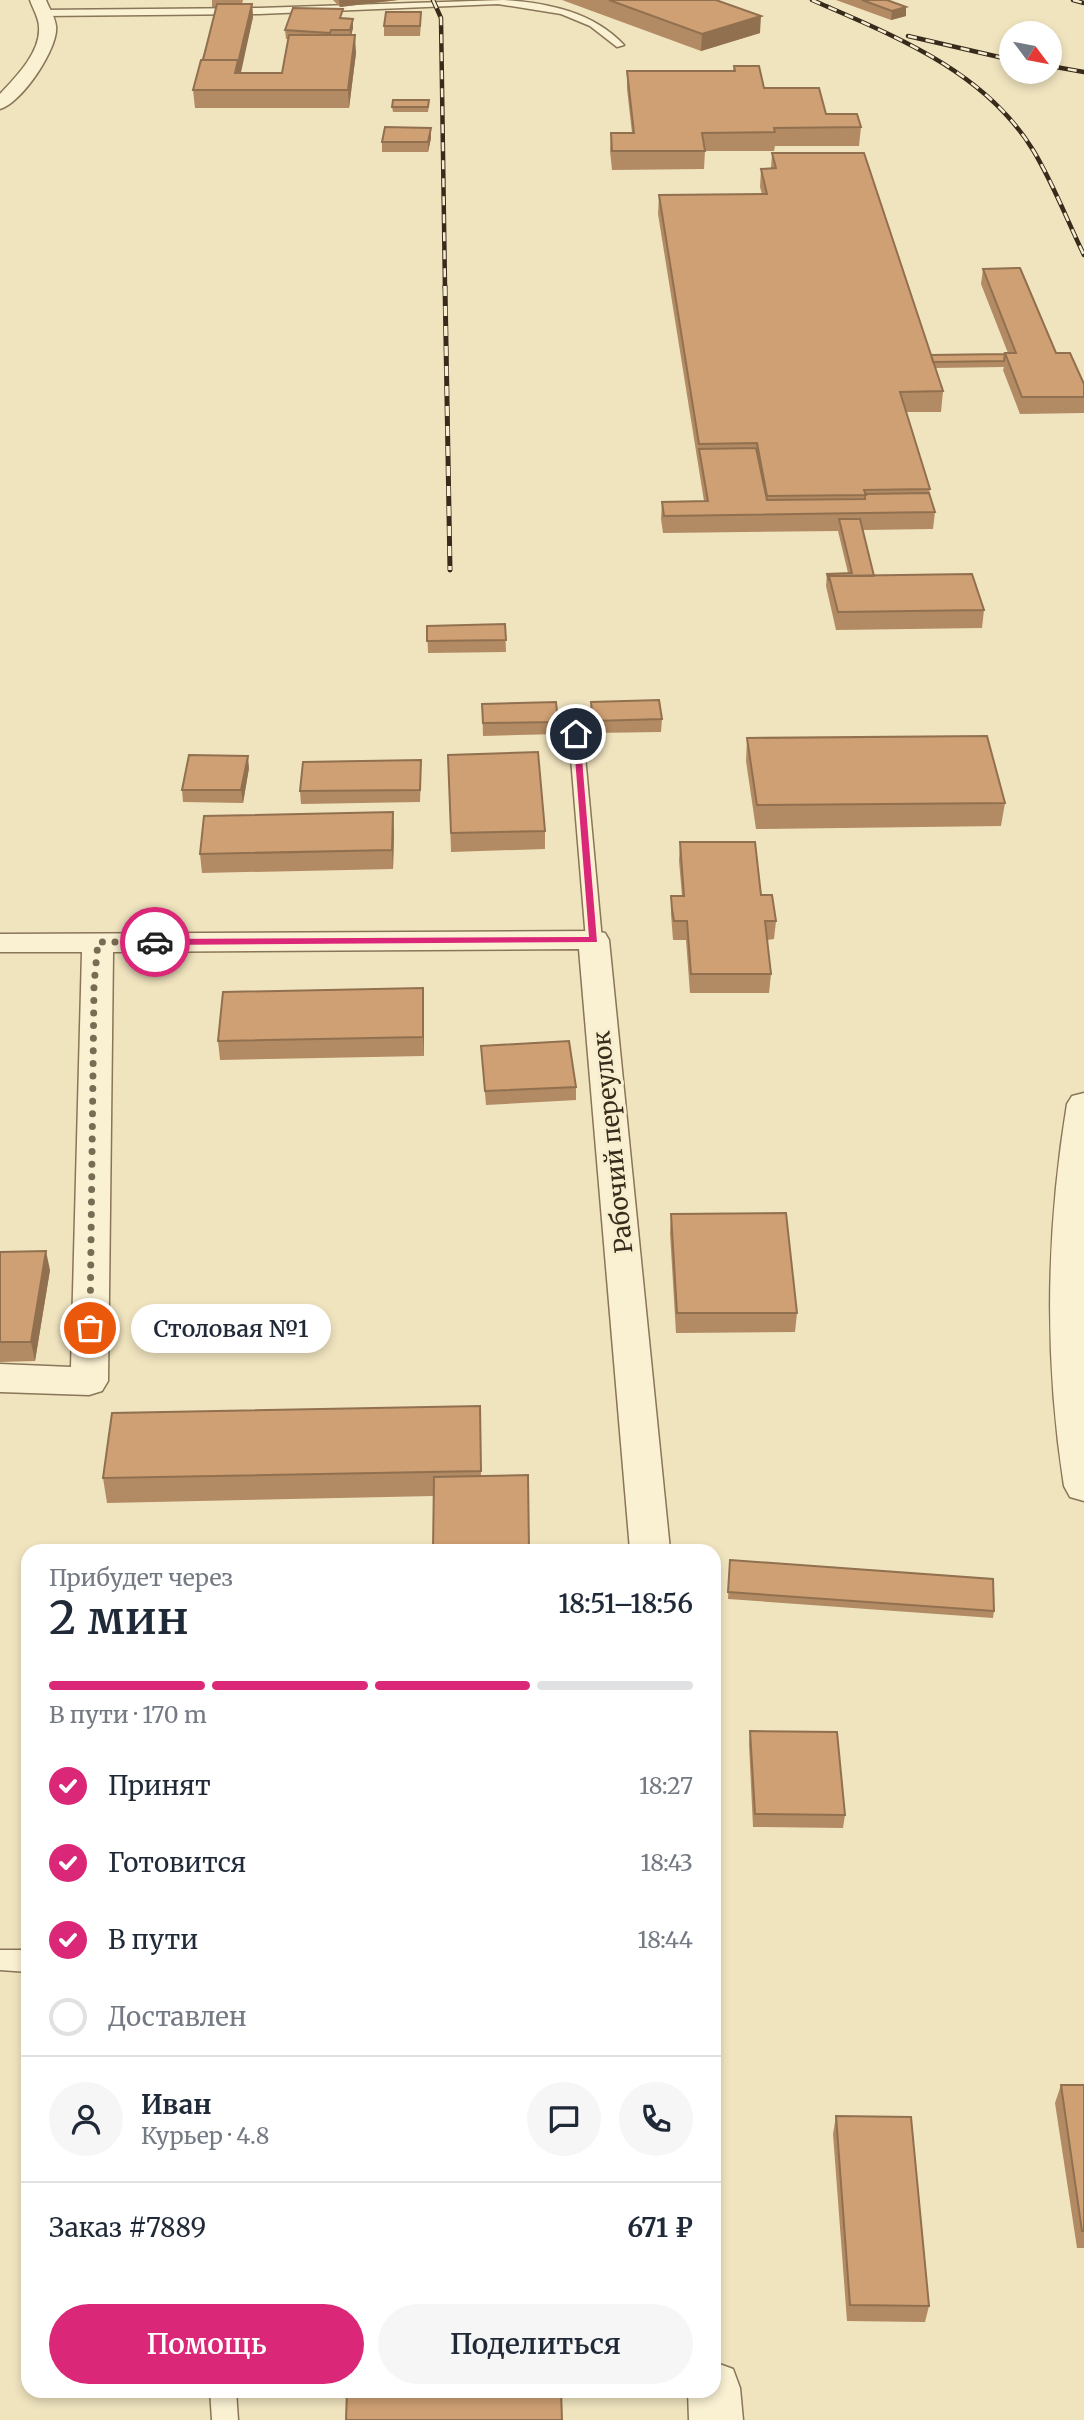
<!DOCTYPE html>
<html lang="ru">
<meta charset="utf-8">
<style>
body{margin:0;font-family:Merriweather,serif;background:#f6f6f7;color:#1f2937;height:100vh;display:flex;flex-direction:column;font-size:26px;white-space:nowrap}
*{box-sizing:border-box;margin:0}
p{font-size:23px;color:#747a83}
.icon{flex:none;width:38px;height:38px;fill:none;stroke:currentColor;stroke-width:2;stroke-linecap:round;stroke-linejoin:round}
.map{position:relative;flex:1;overflow:hidden}
.side{position:absolute;left:21px;top:1544px;width:700px;height:854px;display:flex;flex-direction:column;background:#fff;border-radius:21px;box-shadow:0 4px 10px #0003}
.side>*{flex:none}
.needle{width:46px;rotate:122deg}
.tools{position:absolute;left:999px;top:21px;display:grid;gap:14px}
.tools a{display:grid;place-items:center;width:63px;height:63px;border-radius:50%;background:#fff;box-shadow:0 4px 10px #0003;font-size:35px}
.pin{position:absolute;display:grid;place-items:center;width:60px;height:60px;color:#fff;margin:-30px;border:4px solid #fff;border-radius:50%;box-shadow:0 2px 7px #0007}
.courier{position:absolute;display:grid;place-items:center;width:70px;height:70px;margin:-35px;border:5px solid #db2777;border-radius:50%;background:#fff;color:#222;box-shadow:0 2px 9px #0007}
.bubble{position:absolute;height:49px;border-radius:24px;background:#fff;box-shadow:0 4px 10px #0003;font-size:23px;font-weight:600;line-height:49px;text-align:center}
.headline em{font-style:normal;font-weight:600}
.headline div{display:flex;flex-direction:column-reverse}
.headline{display:flex;align-items:center;justify-content:space-between;height:119px;padding:0 28px}
h1{font-size:46px;font-weight:600;line-height:52px}
.bar{display:grid;grid-template-columns:repeat(4,1fr);gap:10px 7px;align-content:center;height:84px;padding:0 28px}
.bar i{height:9px;border-radius:5px;background:#e0e1e3}
.bar .current{background:#db2777}
.bar p{grid-column:span 4}
.line{display:flex;align-items:center;gap:18px;padding:0 28px;border-top:2px solid #e0e1e3}
.line div{flex:1}
.round{display:grid;place-items:center;flex:none;width:74px;height:74px;border-radius:37px;background:#f6f6f7}
ol{padding:0 28px;list-style:none}
li{display:flex;align-items:center;gap:21px;height:77px}
li p{margin-inline-start:auto}
li .icon{padding:7px;border-radius:50%;background:#db2777;color:#fff;stroke-width:4}
li:last-child{color:#747a83}
li i{width:38px;height:38px;border:4px solid #e0e1e3;border-radius:50%}
.action{display:flex;gap:14px;margin-top:auto;padding:14px 28px}
.action a{flex:1;height:80px;border-radius:42px;background:#db2777;color:#fff;font-size:28px;font-weight:600;line-height:80px;text-align:center}
.action a+a{background:#f6f6f7;color:#1f2937}
.map>svg:first-child{display:block}
.lines{fill:none;stroke-linecap:round;stroke-linejoin:round}
.lane-casing{stroke:#897557;stroke-width:3}
.street-casing{stroke:#897557;stroke-width:3}
.lane{fill:#faf1d3;fill-rule:evenodd}
.street{fill:#faf1d3;fill-rule:evenodd}
.rail-far1-casing{stroke:#382b1c;stroke-width:4.5}
.rail-casing{stroke:#382b1c;stroke-width:5}
.rail-far1{stroke:#f7eecf;stroke-width:2.5;stroke-dasharray:9;stroke-linecap:butt}
.rail{stroke:#f7eecf;stroke-width:3.5;stroke-dasharray:10;stroke-linecap:butt}
.wall{fill:#b28a63}
.shaded-wall{fill:#917050}
.building{fill:#cfa073;stroke:#917050;stroke-width:2}
.route{fill:#db2777}
.done{stroke:#786c55;stroke-width:7;stroke-dasharray:0 12.6}
.labels{text-anchor:middle;stroke-width:6;stroke-linejoin:round;paint-order:stroke}
.street-label{font-size:24px;fill:#382b1c;stroke:#f7eecf}
</style>
<div class="map">
<svg width="1084" height="2420" viewBox="0 0 1084 2420">
<rect width="100%" height="100%" fill="#f0e4bf"/>
<g class="lines">
<defs>
<path id="lane" d="M504,0c44,3 89,12 120,45l-7,2 -27,-21 -29,-12 -63,-10 -239,10 -218,2 -4,-3 4,-3 218,-2z
M576,730l7,4 19,206 -8,5 -8,-5 -17,-206z
M0,1950h28v22l-28,-2z
M210,2390h26l2,30h-26z"/>
<path id="street" d="M30,0h16c3,8 9,17 10,26 3,22 -35,78 -56,83v-15c16,-17 41,-42 39,-67 0,-9 -6,-18 -9,-27z
M594,931l11,2 4,7 61,610h-40l-51,-601 -466,3 -5,429 -6,10 -13,4 -89,-3v-28l71,3 11,-415h-82v-18z
M1084,1093v408l-14,-4 -6,-11c-20,-129 -18,-254 3,-382l5,-8z
M714,2362l19,7 7,19 3,32h-54l-1,-30h26z"/>
</defs>
<use href="#lane" class="lane-casing"/>
<use href="#street" class="street-casing"/>
<use href="#lane" class="lane"/>
<use href="#street" class="street"/>
<defs>
<path id="rail-far1" d="M433,0l8,18 4,270
M812,0c82,36 172,70 221,150 20,33 34,70 51,105
M1073,0l11,3
M908,36l104,24
M1050,66l34,6"/>
<path id="rail" d="M445,286l5,284"/>
</defs>
<use href="#rail-far1" class="rail-far1-casing"/>
<use href="#rail" class="rail-casing"/>
<use href="#rail-far1" class="rail-far1"/>
<use href="#rail" class="rail"/>
</g>
<path class="wall" d="M212,0h31l-1,4h10l1,13 -13,56h42l6,-34h-2l-1,-9 58,-12 10,10 -2,7 5,18 -7,55h-154l-2,-18 24,-83h-5z
M333,0h65l-58,7z
M562,0h154l44,33 -59,18z
M836,0h51l19,7v9l-15,4z
M421,22l-1,14h-36v-10z
M734,66l30,22 97,39 -2,19h-84l-1,5h-69l-1,18 -92,1 -2,-19 1,-18h21l-5,-44v-18h106z
M429,105l-1,7h-35l-1,-5z
M431,128v10l-3,14h-46v-10z
M772,153l159,202h74l3,-2 -27,-69 2,-15 101,115v29l-64,1 -17,-44 1,-3 -69,1 8,23 -2,21h-35l24,77 -1,4 6,19 -2,17 -70,1 11,46 110,34 -2,18 -146,2 -10,-44 1,-12 21,-1 -10,-42 -175,2 -2,-14 1,-17 42,-1 -46,-287 1,-19 103,-1 -2,-7 1,-18 10,-1z
M505,624l1,28 -78,1 -1,-27z
M591,702l71,17 -1,13 -69,1 -2,-19z
M482,704l76,18v12l-75,2z
M747,738l258,65 -4,23 -245,3 -10,-68z
M448,755l97,76v18l-94,3z
M249,768l-6,35 -60,-1 -1,-12z
M421,773l-1,29 -119,2 -1,-13z
M394,831l-1,38 -191,4 -2,-19z
M680,842l81,53 15,26 -2,18 -7,1 4,34 -2,19h-79l-4,-53h-13l-2,-26v-18h11l-3,-35z
M424,1007v49l-204,4 -2,-19z
M481,1046l95,41v13l-90,5z
M671,1214l126,99 -2,19 -119,1 -6,-100z
M0,1252l50,18 -15,91 -35,1z
M480,1406l1,70 -47,20 -327,7 -4,-25z
M730,1560l264,51 -1,7 -265,-19z
M750,1731l95,84 -2,13 -90,-1 -4,-83z
M1061,2085h23v163h-7l-22,-145z
M836,2116l93,190 -4,16 -78,-1 -14,-187z"/>
<path class="shaded-wall" d="M339,0h59l-58,7z
M252,4l1,13 -16,74 -2,-18z
M906,7v9l-15,4 1,-9z
M761,16l-1,17 -59,18 1,-17z
M353,19v9l-3,12v-10z
M355,35l1,18 -7,55 -1,-18z
M431,128v10l-3,14v-10z
M248,756l1,12 -6,35 -2,-13z
M393,812l1,19 -1,38 -1,-19z
M423,988l1,19v49l-1,-19z
M46,1251l4,19 -15,91 -4,-19z"/>
<path class="building" d="M609,0h107l45,16 -59,18z
M862,0h25l19,7 -14,4z
M217,4h35l-14,59v-3h-35z
M293,8l50,1 -3,9 13,1 -3,11h-19l-1,3 -45,-3z
M386,12h35l-1,14h-36z
M289,35h66l-7,55h-155l8,-30h37l-3,13h47z
M734,66h25l5,22h55l7,26h31l4,13 -87,1 1,4 -73,1 3,18h-93l-1,-18h23l-7,-62h108z
M393,100h36l-1,7h-36z
M385,127l46,1 -3,14h-46z
M772,153h92l79,238 -43,1 30,97 -66,1 2,5 -99,1 -10,-53 -58,1 -40,-249 108,-1 -6,-25 15,-1z
M1020,268l36,85h14l14,31v13h-62l-17,-44h11l-33,-84z
M1005,354l-1,7 -71,1 -2,-7z
M756,448l11,52 98,-1v-5l64,-1 6,19 -271,4 -2,-14 46,-1 -9,-52z
M839,519h21l14,57h-45v5l-2,-7 25,-1z
M972,574l12,36 -146,2 -9,-36z
M505,624l1,16 -79,1v-15z
M659,700l3,19 -69,2 -2,-19z
M556,702l2,20 -75,1 -1,-19z
M987,736l18,67 -248,2 -10,-67z
M538,752l7,79 -94,2 -3,-78z
M189,755l59,1 -7,34h-59z
M421,760l-1,30 -120,1 3,-29z
M393,812l-1,38 -192,4 4,-38z
M680,842h75l6,53h11l4,26h-11l6,53h-80l-4,-53h-13l-2,-12 -1,-13h13z
M423,988v49l-205,4 5,-49z
M569,1041l7,46 -91,4 -4,-45z
M786,1213l11,100h-120l-6,-99z
M46,1251l-15,91h-31v-90z
M480,1406l1,65 -378,7 9,-65z
M528,1475l1,75h-96l1,-73z
M730,1560l263,19 1,32 -266,-19z
M750,1731l87,1 8,83 -90,-1z
M1061,2085h23v146h-2z
M836,2116l75,1 18,189 -79,-1z
M347,2390h214l1,30h-216z"/>
<path class="route" d="M573,732l7,2 17,208 -442,3 -5,-3 5,-3 434,-2z"/>
<g class="lines">
<path class="done" d="M90,1328l4,-343 4,-43h57"/>
</g>
<g class="labels">
<g class="street-label">
<text transform="translate(613 1142) rotate(-96)" y="8">Рабочий переулок</text>
</g>
</g>
</svg>
<div class="tools">
<a><svg class="needle" viewBox="-14 -14 28 28"><path d="M0-13l5 13h-10z" fill="#e53935"/><path d="M0 13l5-13h-10z" fill="#747a83"/></svg></a>
</div>
<div class="pin" style="left:90px;top:1328px;background:#ea580c"><svg class="icon" aria-label="bag" viewBox="0 0 24 24"><path d="M5 8h14l-1 12H6zM9 8a3 3 0 0 1 6 0"/></svg></div>
<div class="pin" style="left:576px;top:734px;background:#1f2937"><svg class="icon" aria-label="home" viewBox="0 0 24 24"><path d="M3 11l9-7 9 7M6 9v11h12V9"/></svg></div>
<div class="courier" style="left:155px;top:942px"><svg class="icon" aria-label="car" viewBox="0 0 24 24"><path d="M5 17H2v-5l4-1 3-4h7l3 4 3 1v5h-3M9 17h6M6 11h13"/><circle cx="7" cy="17" r="2"/><circle cx="17" cy="17" r="2"/></svg></div>
<div class="bubble" style="left:131px;top:1304px;width:200px">Столовая №1</div>
<section class="side">
<div class="headline"><div><h1>2 мин</h1><p>Прибудет через</p></div><em>18:51–18:56</em></div>
<div class="bar"><i class="current"></i><i class="current"></i><i class="current"></i><i></i><p>В пути · 170 m</p></div>
<ol>
<li><svg class="icon" aria-label="check" viewBox="0 0 24 24"><path d="M5 12l5 5 9-10"/></svg>Принят<p>18:27</p></li>
<li><svg class="icon" aria-label="check" viewBox="0 0 24 24"><path d="M5 12l5 5 9-10"/></svg>Готовится<p>18:43</p></li>
<li><svg class="icon" aria-label="check" viewBox="0 0 24 24"><path d="M5 12l5 5 9-10"/></svg>В пути<p>18:44</p></li>
<li><i></i>Доставлен</li>
</ol>
<div class="line" style="height:126px"><a class="round"><svg class="icon" aria-label="person" viewBox="0 0 24 24"><circle cx="12" cy="8" r="4"/><path d="M4 21q1-7 8-7t8 7"/></svg></a><div><b>Иван</b><p>Курьер · 4.8</p></div><a class="round"><svg class="icon" aria-label="chat" viewBox="0 0 24 24"><path d="M4 5h16v11H9l-5 4z"/></svg></a><a class="round"><svg class="icon" aria-label="phone" viewBox="0 0 24 24"><path d="M5 4h4l2 5-3 2q2 4 5 5l2-3 5 2v4C11 20 4 13 5 4z"/></svg></a></div>
<div class="line" style="height:91px"><div>Заказ #7889</div><b>671 ₽</b></div>
<div class="action"><a>Помощь</a><a>Поделиться</a></div>
</section>
</div>
